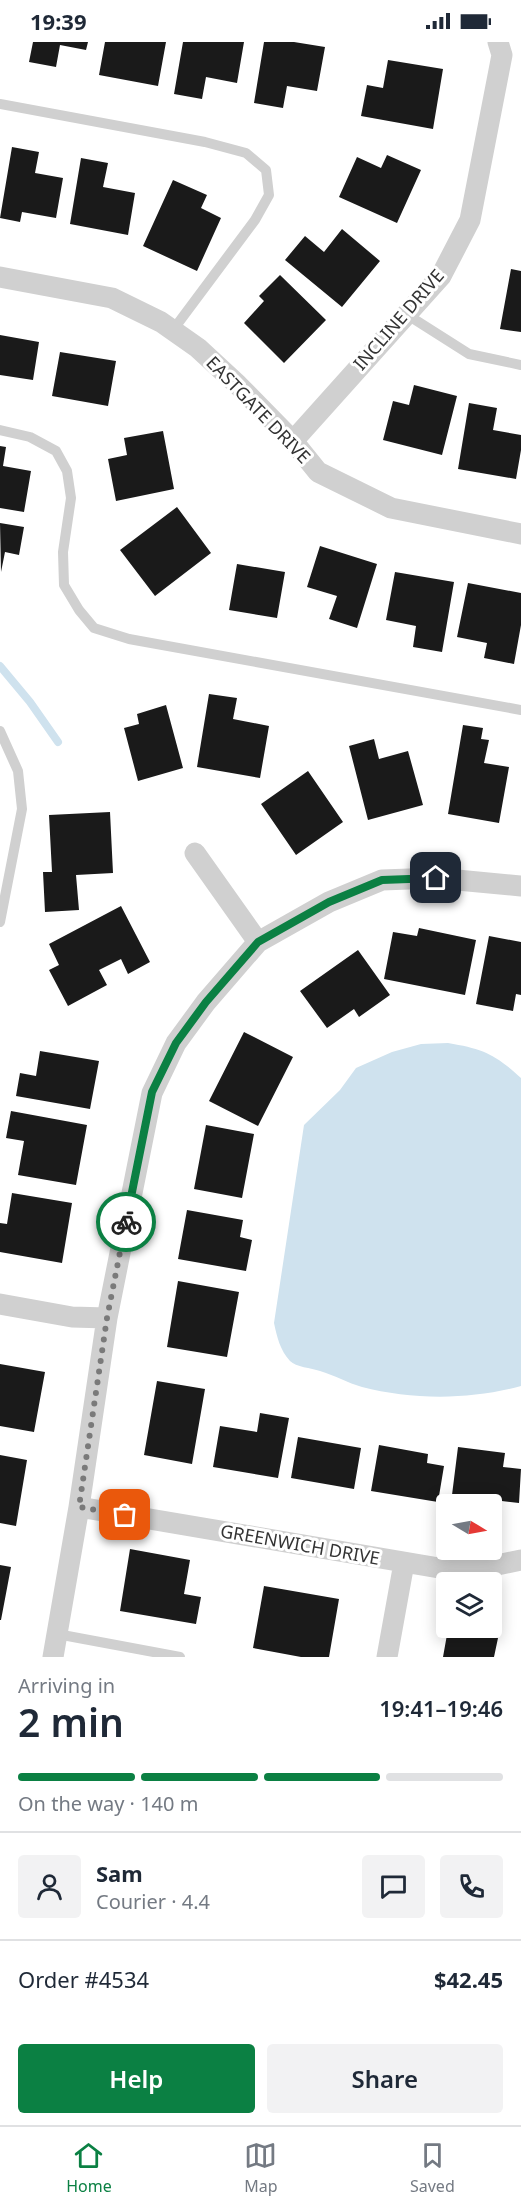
<!DOCTYPE html>
<meta charset="utf-8">
<style>
body{margin:0;font-family:"Noto Sans",sans-serif;background:#f2f2f3;color:#1f2937;height:100vh;display:flex;flex-direction:column;font-size:22px;white-space:nowrap}
*{box-sizing:border-box;margin:0}
p{font-size:20px;color:#747a83}
.icon{flex:none;width:33px;height:33px;fill:none;stroke:currentColor;stroke-width:2;stroke-linecap:round;stroke-linejoin:round}
.map{position:relative;height:1615px;overflow:hidden}
.drawer{display:flex;flex-direction:column;background:#fff;flex:1}
.drawer>*{flex:none}
.needle{width:39px;rotate:100deg}
.controls{position:absolute;left:436px;top:1452px;display:grid;gap:12px}
.controls a{display:grid;place-items:center;width:66px;height:66px;border-radius:6px;background:#fff;box-shadow:0 3px 15px #0003;font-size:30px}
.pin{position:absolute;display:grid;place-items:center;width:51px;height:51px;color:#fff;margin:-26px;border-radius:12px;box-shadow:0 3px 9px #0006}
.courier{position:absolute;display:grid;place-items:center;width:60px;height:60px;margin:-30px;border:4px solid #0b8043;border-radius:50%;background:#fff;color:#222;box-shadow:0 2px 8px #0007}
.overview em{font-style:normal;font-weight:600}
.overview div{display:flex;flex-direction:column-reverse}
.overview{display:flex;align-items:center;justify-content:space-between;height:102px;padding:0 18px}
h1{font-size:39px;font-weight:600;line-height:45px}
.bar{display:grid;grid-template-columns:repeat(4,1fr);gap:9px 6px;align-content:center;height:72px;padding:0 18px}
.bar i{height:8px;border-radius:4px;background:#e0e1e3}
.bar .active{background:#0b8043}
.bar p{grid-column:span 4}
.line{display:flex;align-items:center;gap:15px;padding:0 18px;border-top:2px solid #e0e1e3}
.line div{flex:1}
.round{display:grid;place-items:center;flex:none;width:63px;height:63px;border-radius:6px;background:#f2f2f3}
.button{display:flex;gap:12px;margin-top:auto;padding:12px 18px}
.button a{flex:1;height:69px;border-radius:6px;background:#0b8043;color:#fff;font-size:24px;font-weight:600;line-height:69px;text-align:center}
.button a+a{background:#f2f2f3;color:#1f2937}
.status{display:flex;justify-content:space-between;align-items:center;height:42px;padding:0 30px;background:#fff;direction:ltr}
.status svg{height:16px;fill:currentColor}
.tabs{display:flex;justify-content:space-around;align-items:center;height:84px;border-top:2px solid #e0e1e3;background:#fff;font-size:16px;color:#747a83}
.tabs a{display:grid;justify-items:center;gap:3px}
.tabs .active{color:#0b8043}
.map>svg:first-child{display:block}
.water{fill:#cfe2ee}
.lines{fill:none;stroke-linecap:round;stroke-linejoin:round}
.stream{stroke:#cfe2ee;stroke-width:8}
.building{fill:#1a1a1a}
.lane{stroke:#d0d0d0;stroke-width:10}
.street{stroke:#d0d0d0;stroke-width:21}
.done{stroke:#7a7a7a;stroke-width:6;stroke-dasharray:0 10.8}
.route{stroke:#0b8043;stroke-width:8}
.labels{text-anchor:middle;stroke-width:6;stroke-linejoin:round;paint-order:stroke}
.street-label{font-size:18px;fill:#333;stroke:#fff}
</style>
<div class="status"><b>19:39</b><svg viewBox="0 0 49 12"><path d="M0 12V9h3v3zM5 12V6h3v6zM10 12V3h3v9zM15 12V0h3v12zM26 1h20v11H26zM47 4h2v5h-2z"/></svg></div>
<div class="map">
<svg width="521" height="1615" viewBox="0 0 521 1615">
<rect width="100%" height="100%" fill="#fff"/>
<path class="water" d="M448,1001c35,6 47,11 73,35v308c-50,14 -109,14 -159,1 -14,-4 -28,-12 -42,-16 -9,-3 -24,-4 -30,-10 -10,-11 -13,-24 -16,-38l30,-198 36,-35 16,-22 36,-16 29,-8z"/>
<g class="lines">
<path class="stream" d="M0,624l30,36 28,40"/>
</g>
<path class="building" d="M33,0h55l-2,8 -26,-5 -4,22 -27,-5z
M105,0h61l-8,44 -59,-11z
M183,0h61l-7,41 -31,-6 -4,22 -28,-5z
M264,0h30l31,5 -8,44 -30,-5 -4,22 -29,-5z
M388,18l55,9 -10,60 -72,-13 6,-31 16,3z
M12,105l27,5 -4,21 28,5 -7,40 -34,-6 -2,10 -20,-4z
M387,113l34,15 -24,53 -58,-26 18,-40 24,11z
M81,116l27,5 -5,24 32,6 -7,42 -58,-11z
M173,138l34,15 -6,13 20,10 -24,53 -54,-25z
M342,187l38,32 -38,46 -57,-47 20,-24 19,16z
M511,227l10,2v61l-21,-3z
M280,233l46,45 -42,43 -40,-40 20,-22 -5,-5z
M0,293l39,7 -6,38 -33,-5z
M60,310l56,9 -8,45 -56,-10z
M414,343l43,11 -15,59 -59,-15 10,-39 16,4z
M469,361l28,5 -4,22 28,5v15l-5,29 -58,-10z
M163,389l11,58 -58,12 -8,-42 19,-4 -3,-17z
M0,404l6,1 -3,19 28,5 -7,41 -24,-4z
M177,465l34,46 -56,43 -35,-46z
M0,481l24,4 -5,28 -14,-3 -4,20z
M320,504l57,18 -20,64 -28,-9 8,-23 -30,-9z
M237,522l48,8 -8,46 -48,-8z
M395,530l59,10 -12,70 -29,-5 3,-21 -30,-6z
M468,541l53,10v32l-7,39 -30,-6 3,-15 -30,-6z
M209,652l28,4 -4,21 36,7 -9,52 -63,-11z
M166,663l17,63 -45,13 -14,-53 15,-4 -2,-10z
M463,683l20,3 -2,11 8,1 -5,23 25,4 -10,56 -51,-9z
M374,697l5,20 29,-8 15,54 -55,15 -19,-74z
M308,729l35,51 -47,33 -35,-51z
M110,770l3,61 -37,2 3,35 -34,2 -2,-40h9l-3,-57z
M121,864l29,56 -22,12 -7,-15 -22,11 8,15 -39,21 -19,-36 10,-5 -10,-21z
M419,886l57,12 -11,55 -81,-16 9,-47 24,4z
M489,894l32,6v53l-5,-1 -3,17 -37,-7z
M358,908l32,45 -31,22 -5,-8 -27,19 -27,-37z
M244,990l49,25 -35,69 -49,-25z
M40,1009l59,10 -9,48 -74,-13 4,-23 16,3z
M11,1069l76,14 -11,60 -58,-10 6,-34 -18,-3z
M206,1083l48,9 -12,64 -48,-9z
M12,1151l60,10 -10,60 -62,-11v-29l7,1z
M187,1168l56,10 -3,17 12,3 -6,31 -68,-12z
M178,1239l61,11 -12,65 -60,-10z
M0,1322l45,8 -11,60 -34,-6z
M157,1339l48,8 -13,75 -48,-9z
M260,1371l29,5 -11,60 -65,-11 7,-41 37,6z
M298,1395l63,11 -7,41 -63,-11z
M379,1403l49,9 -1,9 17,3 -6,36 -67,-11z
M458,1405l47,6 -2,14 18,2 -2,34 -67,-8z
M0,1413l27,5 -11,66 -16,-3z
M130,1507l60,11 -6,34 17,3 -5,27 -76,-13z
M0,1523l11,2 -10,53h-1z
M264,1544l75,13 -10,58h-28l-48,-9z
M448,1587l50,9 -4,19h-51z"/>
<g class="lines">
<path class="lane" d="M0,62l205,38 41,11 20,17 3,25 -14,25 -82,110
M406,272l63,40 52,11
M0,388l30,7 26,14 11,20 4,27 -8,54 1,33 15,25 15,18 35,11 392,71
M0,689l18,40 4,38 -22,113
M57,1592l123,23"/>
<path class="street" d="M0,235l112,21 49,24 37,26 40,37 55,56 25,31 73,36 130,26
M293,399l148,-165 29,-56 32,-165 -4,-13
M195,811l63,89
M0,1262l72,13 35,1
M79,1465l366,62 38,-1 38,-8
M53,1615l26,-150 28,-189 45,-225 24,-50 30,-41 52,-60 71,-40 53,-22 54,-2 85,8
M387,1615l17,-94"/>
</g>
<g class="lines">
<path class="done" d="M125,1473l-46,-8 28,-189 19,-96"/>
<path class="route" d="M126,1180l26,-130 24,-49 30,-41 52,-60 71,-40 53,-22 54,-2"/>
</g>
<g class="labels">
<g class="street-label">
<text transform="translate(399 278) rotate(-49)" y="6">INCLINE DRIVE</text>
<text transform="translate(258 368) rotate(46)" y="6">EASTGATE DRIVE</text>
<text transform="translate(300 1503) rotate(10)" y="6">GREENWICH DRIVE</text>
</g>
</g>
</svg>
<div class="controls">
<a><svg class="needle" viewBox="-14 -14 28 28"><path d="M0-13l5 13h-10z" fill="#e53935"/><path d="M0 13l5-13h-10z" fill="#747a83"/></svg></a>
<a><svg class="icon" aria-label="layers" viewBox="0 0 24 24"><path d="M12 4l9 5-9 5-9-5zM3 14l9 5 9-5"/></svg></a>
</div>
<div class="pin" style="left:125px;top:1473px;background:#ea580c"><svg class="icon" aria-label="bag" viewBox="0 0 24 24"><path d="M5 8h14l-1 12H6zM9 8a3 3 0 0 1 6 0"/></svg></div>
<div class="pin" style="left:436px;top:836px;background:#1f2937"><svg class="icon" aria-label="home" viewBox="0 0 24 24"><path d="M3 11l9-7 9 7M6 9v11h12V9"/></svg></div>
<div class="courier" style="left:126px;top:1180px"><svg class="icon" aria-label="bike" viewBox="0 0 24 24"><circle cx="6" cy="16" r="4"/><circle cx="18" cy="16" r="4"/><path d="M6 16l4-8h5l3 8M10 8l3 8H6M13 5h3"/></svg></div>
</div>
<section class="drawer">
<div class="overview"><div><h1>2 min</h1><p>Arriving in</p></div><em>19:41–19:46</em></div>
<div class="bar"><i class="active"></i><i class="active"></i><i class="active"></i><i></i><p>On the way · 140 m</p></div>
<div class="line" style="height:108px"><a class="round"><svg class="icon" aria-label="person" viewBox="0 0 24 24"><circle cx="12" cy="8" r="4"/><path d="M4 21q1-7 8-7t8 7"/></svg></a><div><b>Sam</b><p>Courier · 4.4</p></div><a class="round"><svg class="icon" aria-label="chat" viewBox="0 0 24 24"><path d="M4 5h16v11H9l-5 4z"/></svg></a><a class="round"><svg class="icon" aria-label="phone" viewBox="0 0 24 24"><path d="M5 4h4l2 5-3 2q2 4 5 5l2-3 5 2v4C11 20 4 13 5 4z"/></svg></a></div>
<div class="line" style="height:78px"><div>Order #4534</div><b>$42.45</b></div>
<div class="button"><a>Help</a><a>Share</a></div>
</section>
<nav class="tabs">
<a class="active"><svg class="icon" aria-label="home" viewBox="0 0 24 24"><path d="M3 11l9-7 9 7M6 9v11h12V9"/></svg>Home</a>
<a><svg class="icon" aria-label="map" viewBox="0 0 24 24"><path d="M3 6l6-2 6 2 6-2v14l-6 2-6-2-6 2zM9 4v14M15 6v14"/></svg>Map</a>
<a><svg class="icon" aria-label="saved" viewBox="0 0 24 24"><path d="M7 4h10v16l-5-4-5 4z"/></svg>Saved</a>
</nav>
